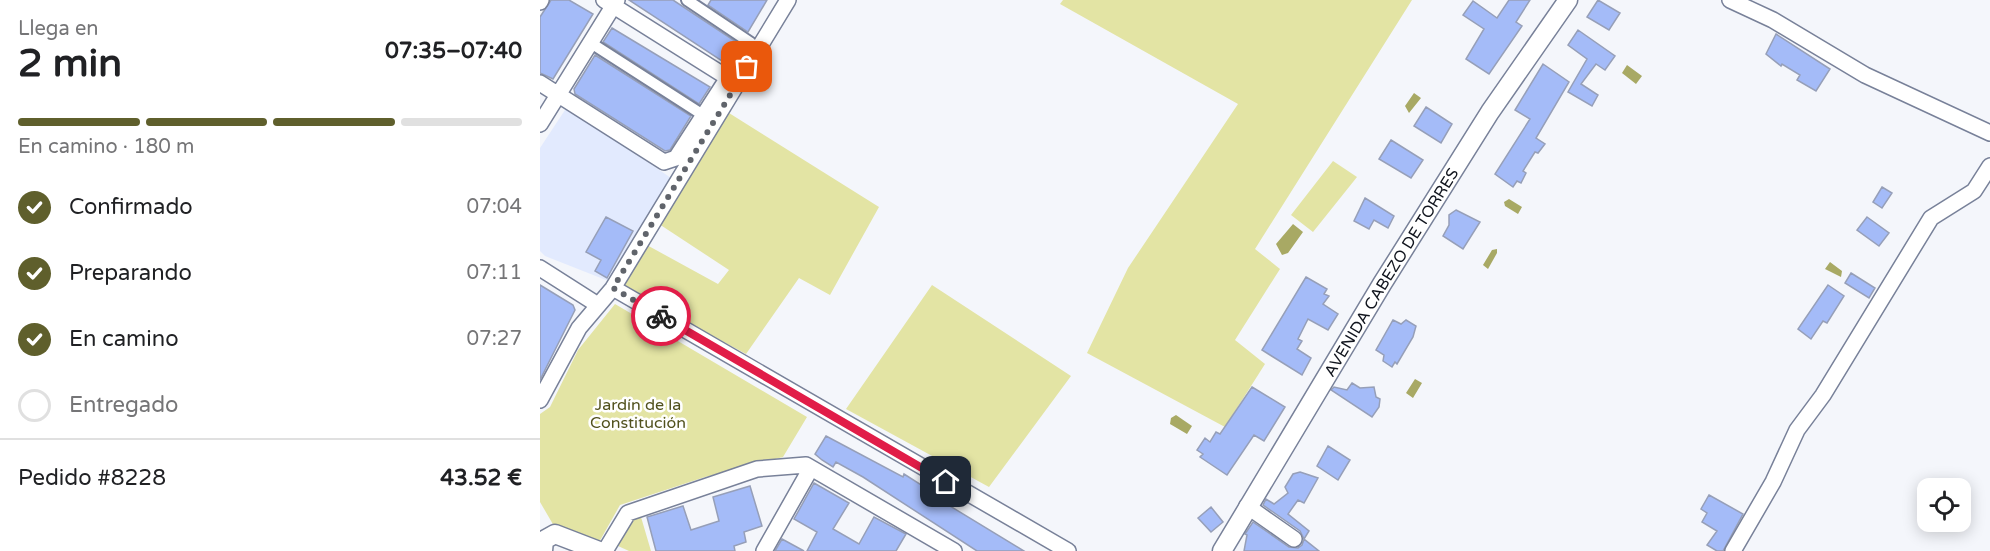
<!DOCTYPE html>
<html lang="es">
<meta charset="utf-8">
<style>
body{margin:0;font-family:"Varela Round",sans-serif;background:#f6f6f6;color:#202124;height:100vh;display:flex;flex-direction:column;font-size:22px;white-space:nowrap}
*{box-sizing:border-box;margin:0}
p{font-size:20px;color:#757577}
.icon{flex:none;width:33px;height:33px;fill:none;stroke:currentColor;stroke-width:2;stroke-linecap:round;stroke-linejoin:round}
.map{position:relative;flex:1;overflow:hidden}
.panel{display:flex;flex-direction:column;background:#fff;width:540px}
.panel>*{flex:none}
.controls{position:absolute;left:1377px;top:478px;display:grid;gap:12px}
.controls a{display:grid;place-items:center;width:54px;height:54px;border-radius:12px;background:#fff;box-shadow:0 3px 15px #0003;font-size:30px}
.pin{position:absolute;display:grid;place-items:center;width:51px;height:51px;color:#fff;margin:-26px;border-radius:12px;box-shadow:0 3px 9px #0006}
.courier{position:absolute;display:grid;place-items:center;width:60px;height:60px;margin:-30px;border:4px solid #e11d48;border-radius:50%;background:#fff;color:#222;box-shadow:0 2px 8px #0007}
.headline em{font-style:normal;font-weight:700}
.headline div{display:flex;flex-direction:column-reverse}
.headline{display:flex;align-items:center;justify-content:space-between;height:102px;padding:0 18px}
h1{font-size:39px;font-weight:700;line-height:45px}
.bar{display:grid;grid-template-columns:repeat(4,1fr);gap:9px 6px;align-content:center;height:72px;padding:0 18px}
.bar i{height:8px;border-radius:4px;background:#e0e0e0}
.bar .current{background:#5f5f2c}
.bar p{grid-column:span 4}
.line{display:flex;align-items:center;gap:15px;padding:0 18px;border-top:2px solid #e0e0e0}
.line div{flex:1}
ol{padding:0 18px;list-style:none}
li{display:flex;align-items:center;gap:18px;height:66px}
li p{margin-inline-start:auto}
li .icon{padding:6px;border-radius:50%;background:#5f5f2c;color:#fff;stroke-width:4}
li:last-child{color:#757577}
li i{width:33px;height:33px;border:3px solid #e0e0e0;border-radius:50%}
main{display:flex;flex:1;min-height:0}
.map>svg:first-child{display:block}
.built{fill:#e2eafe}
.green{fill:#e3e4a4}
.water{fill:#a8a964}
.building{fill:#a4bbf8;stroke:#969fb8;stroke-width:1.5}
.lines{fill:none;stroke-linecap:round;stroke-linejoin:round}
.pedestrian-casing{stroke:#788199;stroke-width:14}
.minor-casing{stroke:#788199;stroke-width:18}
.tertiary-casing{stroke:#788199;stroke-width:21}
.pedestrian{stroke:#fff;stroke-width:10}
.minor{stroke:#fff;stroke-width:15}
.tertiary{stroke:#fff;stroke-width:18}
.done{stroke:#60646b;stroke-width:6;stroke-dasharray:0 10.8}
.route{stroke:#e11d48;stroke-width:8}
.labels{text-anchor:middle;stroke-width:5;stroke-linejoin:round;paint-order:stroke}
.street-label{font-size:16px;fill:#11151e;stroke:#fff}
.park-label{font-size:16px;fill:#51511d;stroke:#fff}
</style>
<main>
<section class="panel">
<div class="headline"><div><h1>2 min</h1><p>Llega en</p></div><em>07:35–07:40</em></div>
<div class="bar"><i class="current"></i><i class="current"></i><i class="current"></i><i></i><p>En camino · 180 m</p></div>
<ol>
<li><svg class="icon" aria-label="check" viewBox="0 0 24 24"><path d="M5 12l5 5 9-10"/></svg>Confirmado<p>07:04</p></li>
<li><svg class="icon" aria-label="check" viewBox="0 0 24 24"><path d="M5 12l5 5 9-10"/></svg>Preparando<p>07:11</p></li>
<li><svg class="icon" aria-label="check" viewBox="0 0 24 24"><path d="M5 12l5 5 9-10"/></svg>En camino<p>07:27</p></li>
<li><i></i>Entregado</li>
</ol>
<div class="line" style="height:78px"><div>Pedido #8228</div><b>43.52 €</b></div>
</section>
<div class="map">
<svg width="1450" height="551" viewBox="0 0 1450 551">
<rect width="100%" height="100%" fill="#f4f6fb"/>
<path class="built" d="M27,107l104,71 -60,104 -66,-26 -5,-5v-103z"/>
<path class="green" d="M523,0h349l-157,249 25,20 -45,71 30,24 -40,63 -138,-74 41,-85 110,-164 -178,-100z
M189,113l150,94 -49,88 -31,-17 -53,76 -124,-67 23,-43 73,40 11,-14 -70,-46z
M793,161l24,16 -44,55 -22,-17z
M392,285l139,91 -82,111 -143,-78z
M75,304l192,113 -24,40 -78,20 -85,28 -22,39 -44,-18 -14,-24v-88l10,-7 28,-57z
M101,517l10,34h-22l-11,-5 13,-27z"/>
<path class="water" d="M1087,65l15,11 -6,8 -14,-11z
M874,93l7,5 -12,15 -4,-7z
M969,199l13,8 -4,7 -13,-8 -1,-4z
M753,224l10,8 -15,21 -6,2 -6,-11z
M957,249v4l-9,16 -5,-4 9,-15z
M1290,262l12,9 -1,6 -16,-8z
M875,379l7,4 -9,15 -7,-5z
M636,415l16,11 -5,8 -17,-10 1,-6z"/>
<path class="building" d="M11,0h18l24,14 -40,65 -13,-6v-56z
M89,0h44l68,45 -11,16 -5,2z
M171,0h56l-19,32 -40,-27z
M969,0h21l-14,22 6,4 -33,48 -23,-15 18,-30 -21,-14 10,-14 24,17z
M1058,0l22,13 -11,17 -22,-13z
M72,28l98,59 -11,17 -96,-62z
M1038,30l37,26 -10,14 -9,-6 -15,20 17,11 -6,11 -24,-14 19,-33 -19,-14z
M1236,34l54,35 -14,22 -19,-11 3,-5 -18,-11 -1,2 -15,-12z
M55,55l96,61 -21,34 -5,1 -90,-57 -1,-5z
M1003,64l26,18 -33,56 9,6 -7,9 -3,-1 -12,19 3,2 -5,10 -4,-2 -4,6 -18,-13 35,-55 -15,-9z
M886,107l26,17 -11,19 -27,-17z
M851,140l32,20 -12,18 -32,-19z
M1342,187l10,6 -10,15 -9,-6z
M825,198l29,18 -6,12 -14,-8 -5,9 -15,-8z
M916,210l24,12 -17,27 -20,-13 6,-11v-10z
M66,217l27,14 -26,47 -12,-7 6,-11 -15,-8z
M1327,217l22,16 -10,13 -22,-16z
M1311,273l24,15 -6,10 -24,-15z
M766,277l21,12 -3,5 5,2 -6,8 15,10 -10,16 -20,-11 -10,20 4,2 -5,8 14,9 -9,17 -40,-25z
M0,285l33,20 2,5 -35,70z
M1288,285l16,11 -17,27 -4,-2 -12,18 -13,-10z
M853,320l8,4 5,-4 10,6 -3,11 -16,27 -2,-2 -3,5 -9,-6 1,-6 -8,-5z
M812,383l8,5 14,-1 2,10 4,2 -1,8 -7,10 -41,-27 3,-3 13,3z
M712,387l33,20 -21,34 -10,-6 -27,40 -27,-18 3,-3 -6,-4 8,-12 5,4 6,-10 4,2z
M286,436l77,41 1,-3 19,12 -1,3 102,62h-47l-114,-74 -27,-15 -3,5 -11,-7 -7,-6z
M788,446l22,14 -12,20 -21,-14z
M760,472l18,6 -14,25 -6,-3 -10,14 21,17 -5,8 15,12h-75l3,-16 -2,-1 8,-12 36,25 9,1 4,-3 2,-6 -4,-8 -37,-26 3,-6 8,5 14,-11 -3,-6 8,-13z
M274,483l35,20 -16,26 26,15 15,-27 32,17 -10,17h-89l10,-19 -23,-13z
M210,486l12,40 -18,6 2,10 -12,4 1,5h-79l-9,-34 36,-11 8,24 28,-9 -6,-24z
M1169,495l34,19 -20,37h-6l-10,-6 10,-14 -15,-9 5,-9 -6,-4z
M671,507l12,15 -12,10 -13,-14z
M242,539l22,12h-29z"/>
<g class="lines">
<defs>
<path id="pedestrian" d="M147,0l64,43
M51,43l112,72"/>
<path id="minor" d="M64,0l132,83
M1190,0l43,20 92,55 125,58
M0,2l1,-2
M0,83l124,79 12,-4 55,-85
M0,124l77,-124
M0,268l58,37
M73,288l455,263
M0,400l39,-72 34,-40 175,-288
M707,506l47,33
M65,551l23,-38 129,-44 49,-4 148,86
M224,551l47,-83
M1193,551l40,-69 24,-52 26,-35 108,-177 43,-27 16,-25"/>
<g id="tertiary">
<path d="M3,551l1,-11 11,-6 44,17"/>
<path id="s1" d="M682,551l160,-267 108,-172 78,-112"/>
</g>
</defs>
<use href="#pedestrian" class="pedestrian-casing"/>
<use href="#minor" class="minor-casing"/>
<use href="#tertiary" class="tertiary-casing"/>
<use href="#pedestrian" class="pedestrian"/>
<use href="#minor" class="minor"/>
<use href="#tertiary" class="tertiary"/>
</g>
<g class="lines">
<path class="done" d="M121,316l-48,-28 134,-221"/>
<path class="route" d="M121,316l285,166"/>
</g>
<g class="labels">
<g class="street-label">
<text dy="6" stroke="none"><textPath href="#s1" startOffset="326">AVENIDA CABEZO DE TORRES</textPath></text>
</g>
<g class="park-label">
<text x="98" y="410">Jardín de la<tspan x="98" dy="18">Constitución</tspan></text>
</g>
</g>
</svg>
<div class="controls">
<a><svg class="icon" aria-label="locate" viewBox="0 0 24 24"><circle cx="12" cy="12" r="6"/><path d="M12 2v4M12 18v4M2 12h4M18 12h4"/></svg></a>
</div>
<div class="pin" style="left:207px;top:67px;background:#ea580c"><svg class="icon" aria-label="bag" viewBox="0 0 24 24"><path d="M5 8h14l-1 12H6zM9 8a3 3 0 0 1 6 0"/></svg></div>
<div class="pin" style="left:406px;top:482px;background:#1f2937"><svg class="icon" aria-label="home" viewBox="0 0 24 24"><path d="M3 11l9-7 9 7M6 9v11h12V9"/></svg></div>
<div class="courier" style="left:121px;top:316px"><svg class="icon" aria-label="bike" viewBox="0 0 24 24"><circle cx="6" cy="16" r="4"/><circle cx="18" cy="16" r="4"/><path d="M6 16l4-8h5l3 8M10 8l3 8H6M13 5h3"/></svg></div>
</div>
</main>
